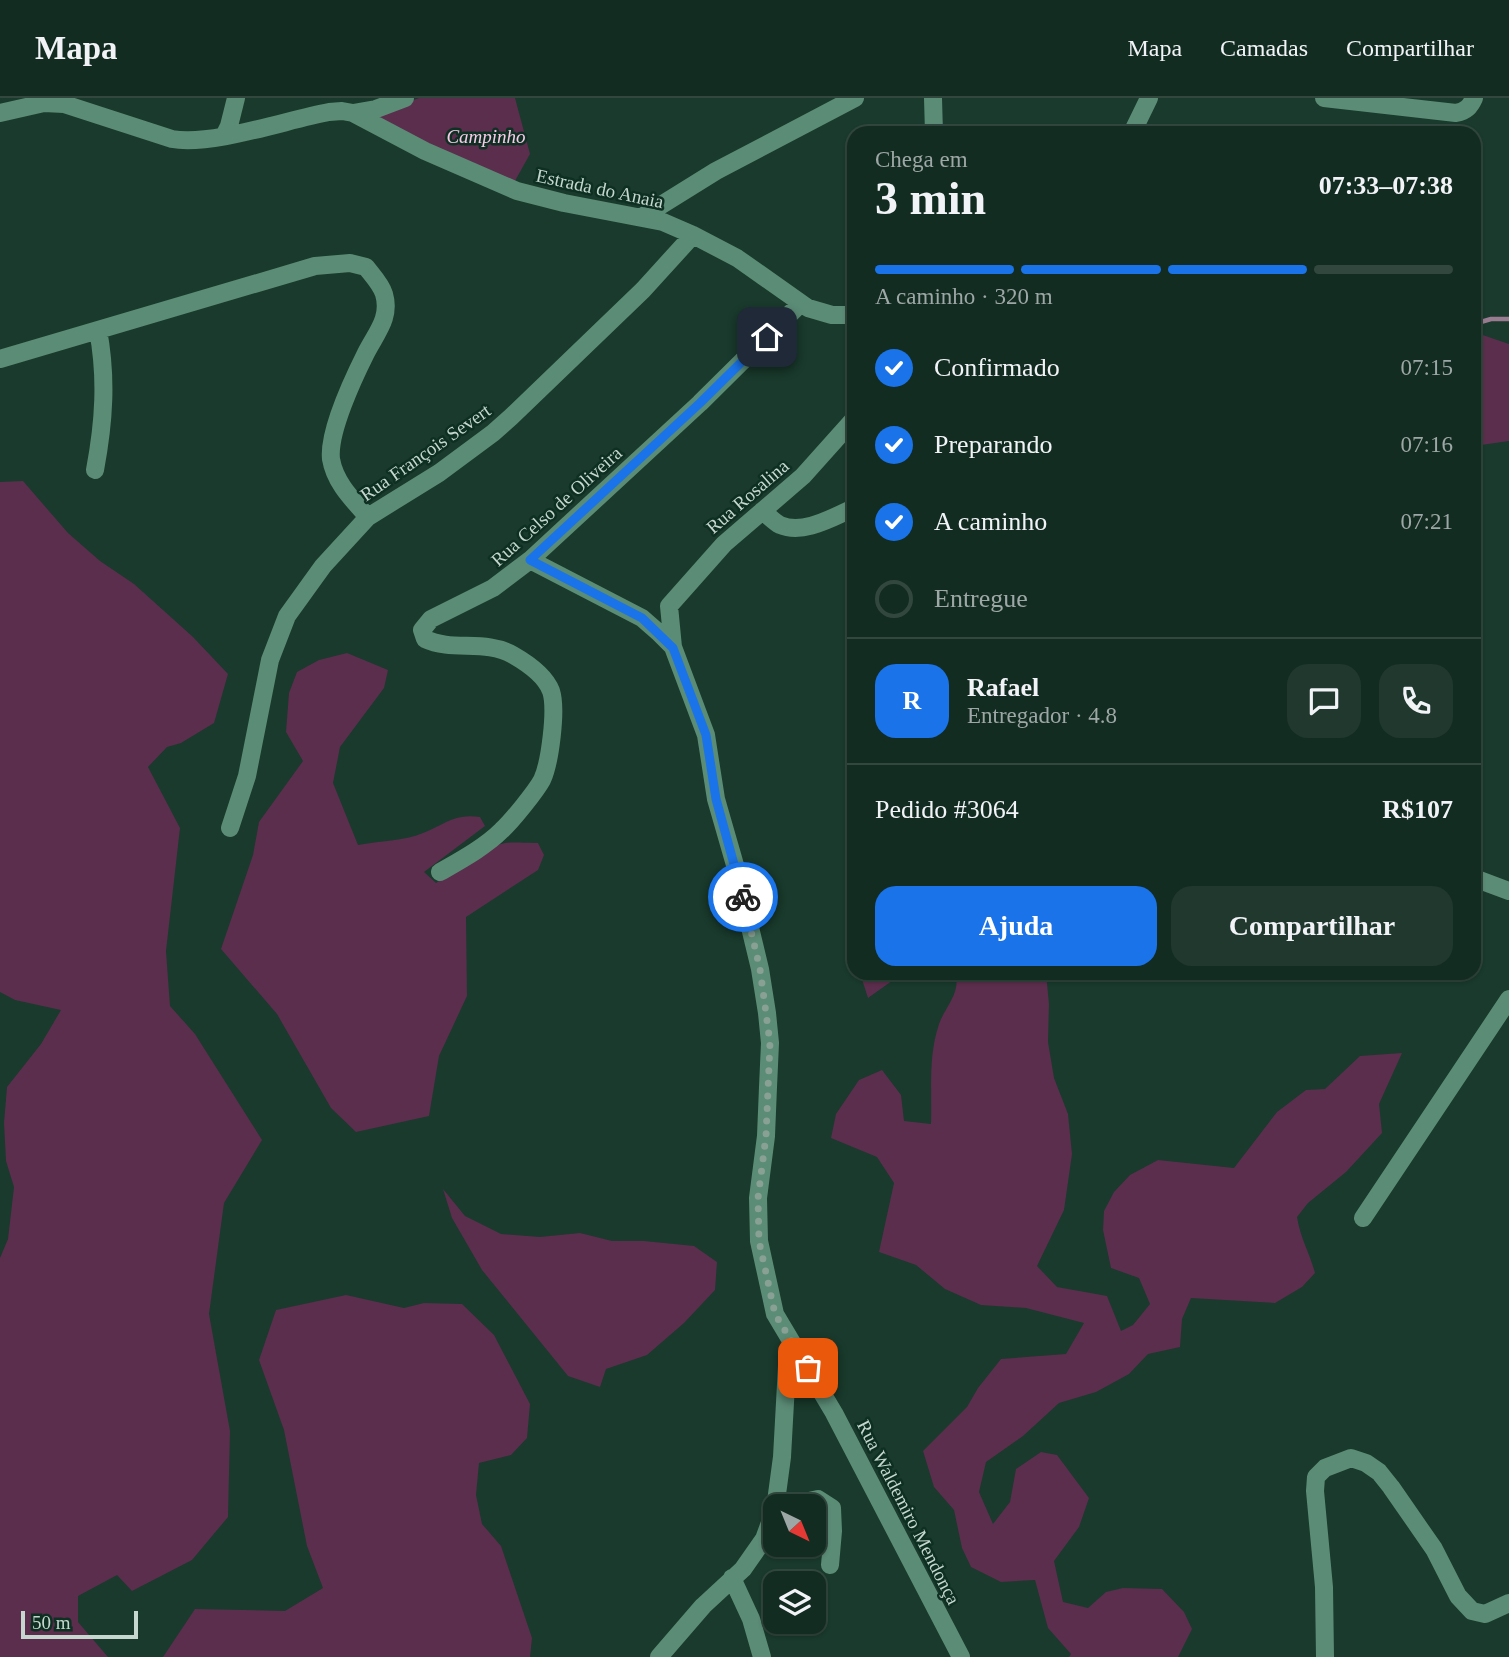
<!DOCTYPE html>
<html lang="pt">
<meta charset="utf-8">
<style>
body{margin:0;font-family:"Times New Roman",serif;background:#20382e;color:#f1f3f6;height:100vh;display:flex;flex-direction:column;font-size:26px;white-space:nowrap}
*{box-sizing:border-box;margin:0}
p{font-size:23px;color:#9da7a5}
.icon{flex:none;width:38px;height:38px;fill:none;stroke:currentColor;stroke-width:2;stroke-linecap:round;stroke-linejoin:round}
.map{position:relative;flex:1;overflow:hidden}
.sheet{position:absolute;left:847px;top:28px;width:634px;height:854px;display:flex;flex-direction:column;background:#132c21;border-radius:21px;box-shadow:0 2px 5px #0004,0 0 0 2px #32483f}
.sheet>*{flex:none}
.needle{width:46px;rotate:137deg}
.buttons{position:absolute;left:763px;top:1396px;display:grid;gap:14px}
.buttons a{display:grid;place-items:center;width:63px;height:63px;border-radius:14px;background:#132c21;box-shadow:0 2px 5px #0004,0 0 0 2px #32483f;font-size:35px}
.scale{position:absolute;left:21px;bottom:18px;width:117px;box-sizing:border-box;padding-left:7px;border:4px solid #c5d7ce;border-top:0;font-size:19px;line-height:24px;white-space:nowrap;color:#c5d7ce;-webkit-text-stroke:5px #0e3023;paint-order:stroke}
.pin{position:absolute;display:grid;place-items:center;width:60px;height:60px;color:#fff;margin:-30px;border-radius:14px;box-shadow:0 4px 10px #0006}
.courier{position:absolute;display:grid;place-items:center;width:70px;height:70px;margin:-35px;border:5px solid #1a73e8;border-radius:50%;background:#fff;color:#222;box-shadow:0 2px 9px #0007}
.overview em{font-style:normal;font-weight:600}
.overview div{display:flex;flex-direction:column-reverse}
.overview{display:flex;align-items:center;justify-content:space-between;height:119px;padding:0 28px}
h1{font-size:46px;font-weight:600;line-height:52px}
.bar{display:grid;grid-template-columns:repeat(4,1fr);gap:10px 7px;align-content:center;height:84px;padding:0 28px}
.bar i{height:9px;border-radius:5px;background:#32483f}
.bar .on{background:#1a73e8}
.bar p{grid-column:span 4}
.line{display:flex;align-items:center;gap:18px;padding:0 28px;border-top:2px solid #32483f}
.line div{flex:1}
.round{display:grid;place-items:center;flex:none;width:74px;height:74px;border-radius:21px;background:#20382e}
ol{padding:0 28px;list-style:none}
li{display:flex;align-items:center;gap:21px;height:77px}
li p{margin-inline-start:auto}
li .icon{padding:7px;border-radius:50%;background:#1a73e8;color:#fff;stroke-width:4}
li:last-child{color:#9da7a5}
li i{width:38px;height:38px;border:4px solid #32483f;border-radius:50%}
.action{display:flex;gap:14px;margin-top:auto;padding:14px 28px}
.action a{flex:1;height:80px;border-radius:21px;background:#1a73e8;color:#fff;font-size:28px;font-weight:600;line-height:80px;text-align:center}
.action a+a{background:#20382e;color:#f1f3f6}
header{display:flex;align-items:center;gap:42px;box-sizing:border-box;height:98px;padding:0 35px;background:#132c21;border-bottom:2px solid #32483f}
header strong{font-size:33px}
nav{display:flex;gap:38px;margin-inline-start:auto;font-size:24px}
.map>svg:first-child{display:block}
.green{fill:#5a2e4c}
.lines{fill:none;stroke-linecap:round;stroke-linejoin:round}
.stream{stroke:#9a7c90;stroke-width:4.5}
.minor{stroke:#5b8c76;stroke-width:18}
.done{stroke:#89a095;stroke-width:7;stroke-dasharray:0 12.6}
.route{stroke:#1a73e8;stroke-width:9}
.labels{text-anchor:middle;stroke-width:5;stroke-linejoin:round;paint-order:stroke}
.park-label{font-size:19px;font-style:italic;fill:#facae9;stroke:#0e3023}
.street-label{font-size:19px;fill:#c5d7ce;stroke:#0e3023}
</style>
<header>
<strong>Mapa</strong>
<nav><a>Mapa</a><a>Camadas</a><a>Compartilhar</a></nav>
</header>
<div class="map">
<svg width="1509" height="1559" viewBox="0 0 1509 1559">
<rect width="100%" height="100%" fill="#193a2c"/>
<path class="green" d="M419,0h96l15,56 -19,34 -149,-70z
M1474,234l35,12v97l-35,5z
M23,383l45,52 32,28 34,23 59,53 35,37 -14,49 -33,20 -14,4 -19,20 32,61 -14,123 4,55 25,28 67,106 -38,63 -15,111 21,117 -2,86 -36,43 -60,31 -15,-16 -39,21v26l30,35h-108v-399l8,-19 6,-52 -8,-26 -2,-38 3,-36 34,-43 20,-34 -46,-10 -15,-8v-510z
M347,555l41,17 -4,18 -44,59 -7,36 25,62c21,-4 46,-4 65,-12 22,-9 32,-20 57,-16l5,9 -61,46 12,11c21,-13 44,-35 69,-40 6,-1 24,0 33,0l6,12 -6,15 -72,47 1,79 -28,60 -10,60 -73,16 -25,-24 -54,-94 -56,-65 32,-94 6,-33 44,-61 -17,-29 3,-39 8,-21 22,-12z
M860,875h43l-35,25z
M956,875h90l3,31 -1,38 6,36 14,36 4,40 -8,56 -27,56 20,21 50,9 14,35 12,-6 17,-21 -11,-26 -28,-10 -8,-38 1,-19 10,-19 16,-17 28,-15 76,8 43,-56 29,-22 19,-1 35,-33 42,-3 -23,51 3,29 -36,39 -38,31 -11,14c3,20 13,37 18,56l-13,14 -27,16 -84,-5 -9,21 -2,28 -32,7 -19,20 -33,18 -37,11 -36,33 -37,26 -7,30 14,32 17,-22 6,-33 25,-17 16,3 32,43 -10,29 -25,34 9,41 25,6 18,-16 17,-4 39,1 22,23 8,17 -14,28h-109l2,-3 -23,-26 -13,-48 -34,2 -30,-15 -9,-19 -8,-38 -20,-23 -11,-36 44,-44 11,-19 23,-29 65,-5 18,-31 -58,-15 -45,-3 -36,-16 -29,-24 -37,-13 15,-69 -17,-26 -46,-19 5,-24 23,-34 23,-10 19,25 3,26 27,3c1,-34 -3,-67 8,-100 7,-19 21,-29 17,-51z
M443,1091l22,27 36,18 39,3 40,-4 32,8h32l50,5 23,16 -2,28 -31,33 -37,32 -41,14 -6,18 -32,-11 -86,-106 -30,-52z
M346,1197l58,13 20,-5 38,1 32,31 36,69 -3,34 -16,17 -32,8 -3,32 6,29 19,22 31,92 -2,19h-367l32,-48 90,2 38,-23 -16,-42 -23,-116 -25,-70 17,-50z"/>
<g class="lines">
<path class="stream" d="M1474,226l17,-5h18"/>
<path class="minor" d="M933,0l1,35
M1324,0l132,15c10,-2 14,-6 18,-15
M0,15l44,-10 20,1 108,35c41,7 114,-19 157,-27l13,-1 11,2 72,38 92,40 47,12 99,19 30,13 44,23 71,50 24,7h22
M353,15l23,-4 29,-11
M1132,35l17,-35
M224,38l5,-10 7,-28
M642,119l74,-46 139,-73
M0,261l315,-93 35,-3 16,4c6,8 15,17 18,27 7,24 -8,39 -18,59 -12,24 -38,79 -35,106 4,24 22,41 37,58
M95,372c9,-48 12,-92 3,-140
M762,413c6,4 12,11 18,14 24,10 53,-8 74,-17
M530,462l112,58 16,14 15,15 33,88 10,64 19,66 25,104 7,44 3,30 -2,44 -2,49 -8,62 1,43 16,73 59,99 127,244
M673,549l-4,-41 55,-62 79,-68 51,-57
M230,730l17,-52 23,-116 17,-44 36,-50 45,-49 71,-44 54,-40 18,-16 132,-127 50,-55
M440,774c21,-12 45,-25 62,-42 10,-9 34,-39 40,-50 8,-17 15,-71 9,-89 -6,-16 -24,-28 -38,-36 -28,-16 -60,-3 -88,-16l-3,-9 9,-11 62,-31 37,-28 170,-157 100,-99
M1474,780l35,13
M1363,1120l146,-219
M783,1409l35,-8 14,9 1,23 -3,34
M732,1480l19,41 11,38
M659,1559l44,-51 40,-37 21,-30 11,-30 7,-52 5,-91 11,-15
M1325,1559l-1,-70 -9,-96 1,-14 9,-9 26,-10 15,5 13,9 12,15 43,62 24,47 14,15 13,3 24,-11"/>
</g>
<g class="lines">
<path class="done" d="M743,799l17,72 10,74 -4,93 -8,62 1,43 16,73 33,54"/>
<path class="route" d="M743,799l-27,-98 -10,-64 -33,-87 -31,-30 -112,-58 170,-157 67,-66"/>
</g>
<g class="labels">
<g class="park-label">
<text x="486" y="45">Campinho</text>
</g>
<g class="street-label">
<text transform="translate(600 90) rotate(12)" y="7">Estrada do Anaia</text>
<text transform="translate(425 354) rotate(-35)" y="7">Rua François Severt</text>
<text transform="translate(747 398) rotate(-41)" y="7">Rua Rosalina</text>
<text transform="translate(556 408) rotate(-42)" y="7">Rua Celso de Oliveira</text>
<text transform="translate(909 1414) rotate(63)" y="7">Rua Waldemiro Mendonça</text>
</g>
</g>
</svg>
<div class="buttons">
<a><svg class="needle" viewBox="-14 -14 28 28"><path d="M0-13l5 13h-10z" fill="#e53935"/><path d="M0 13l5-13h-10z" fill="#9da7a5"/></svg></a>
<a><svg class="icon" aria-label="layers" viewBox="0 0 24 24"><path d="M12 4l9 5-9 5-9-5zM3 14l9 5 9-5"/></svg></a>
</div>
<div class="scale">50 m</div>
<div class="pin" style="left:808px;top:1270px;background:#ea580c"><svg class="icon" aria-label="bag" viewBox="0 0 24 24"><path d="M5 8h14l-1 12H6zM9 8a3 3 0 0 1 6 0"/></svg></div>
<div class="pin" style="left:767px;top:239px;background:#1f2937"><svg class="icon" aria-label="home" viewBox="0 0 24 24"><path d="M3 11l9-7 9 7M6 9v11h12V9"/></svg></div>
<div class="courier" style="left:743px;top:799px"><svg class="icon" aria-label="bike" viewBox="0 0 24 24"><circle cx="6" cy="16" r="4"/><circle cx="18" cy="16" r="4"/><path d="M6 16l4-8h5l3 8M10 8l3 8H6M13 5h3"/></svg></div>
<section class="sheet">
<div class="overview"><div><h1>3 min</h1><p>Chega em</p></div><em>07:33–07:38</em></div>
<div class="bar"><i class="on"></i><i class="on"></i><i class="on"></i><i></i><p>A caminho · 320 m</p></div>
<ol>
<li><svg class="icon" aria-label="check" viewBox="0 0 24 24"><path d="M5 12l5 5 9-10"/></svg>Confirmado<p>07:15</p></li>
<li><svg class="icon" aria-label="check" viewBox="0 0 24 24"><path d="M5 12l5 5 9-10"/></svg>Preparando<p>07:16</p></li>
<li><svg class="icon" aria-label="check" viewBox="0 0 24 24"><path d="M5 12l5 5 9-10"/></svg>A caminho<p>07:21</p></li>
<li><i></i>Entregue</li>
</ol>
<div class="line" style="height:126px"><b class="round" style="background:#1a73e8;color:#fff">R</b><div><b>Rafael</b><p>Entregador · 4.8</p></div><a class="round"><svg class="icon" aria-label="chat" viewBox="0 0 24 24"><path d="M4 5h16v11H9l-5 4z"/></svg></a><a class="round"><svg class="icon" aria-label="phone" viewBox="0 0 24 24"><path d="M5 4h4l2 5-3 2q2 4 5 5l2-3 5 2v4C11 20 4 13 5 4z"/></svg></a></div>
<div class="line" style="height:91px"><div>Pedido #3064</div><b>R$107</b></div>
<div class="action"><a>Ajuda</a><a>Compartilhar</a></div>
</section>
</div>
